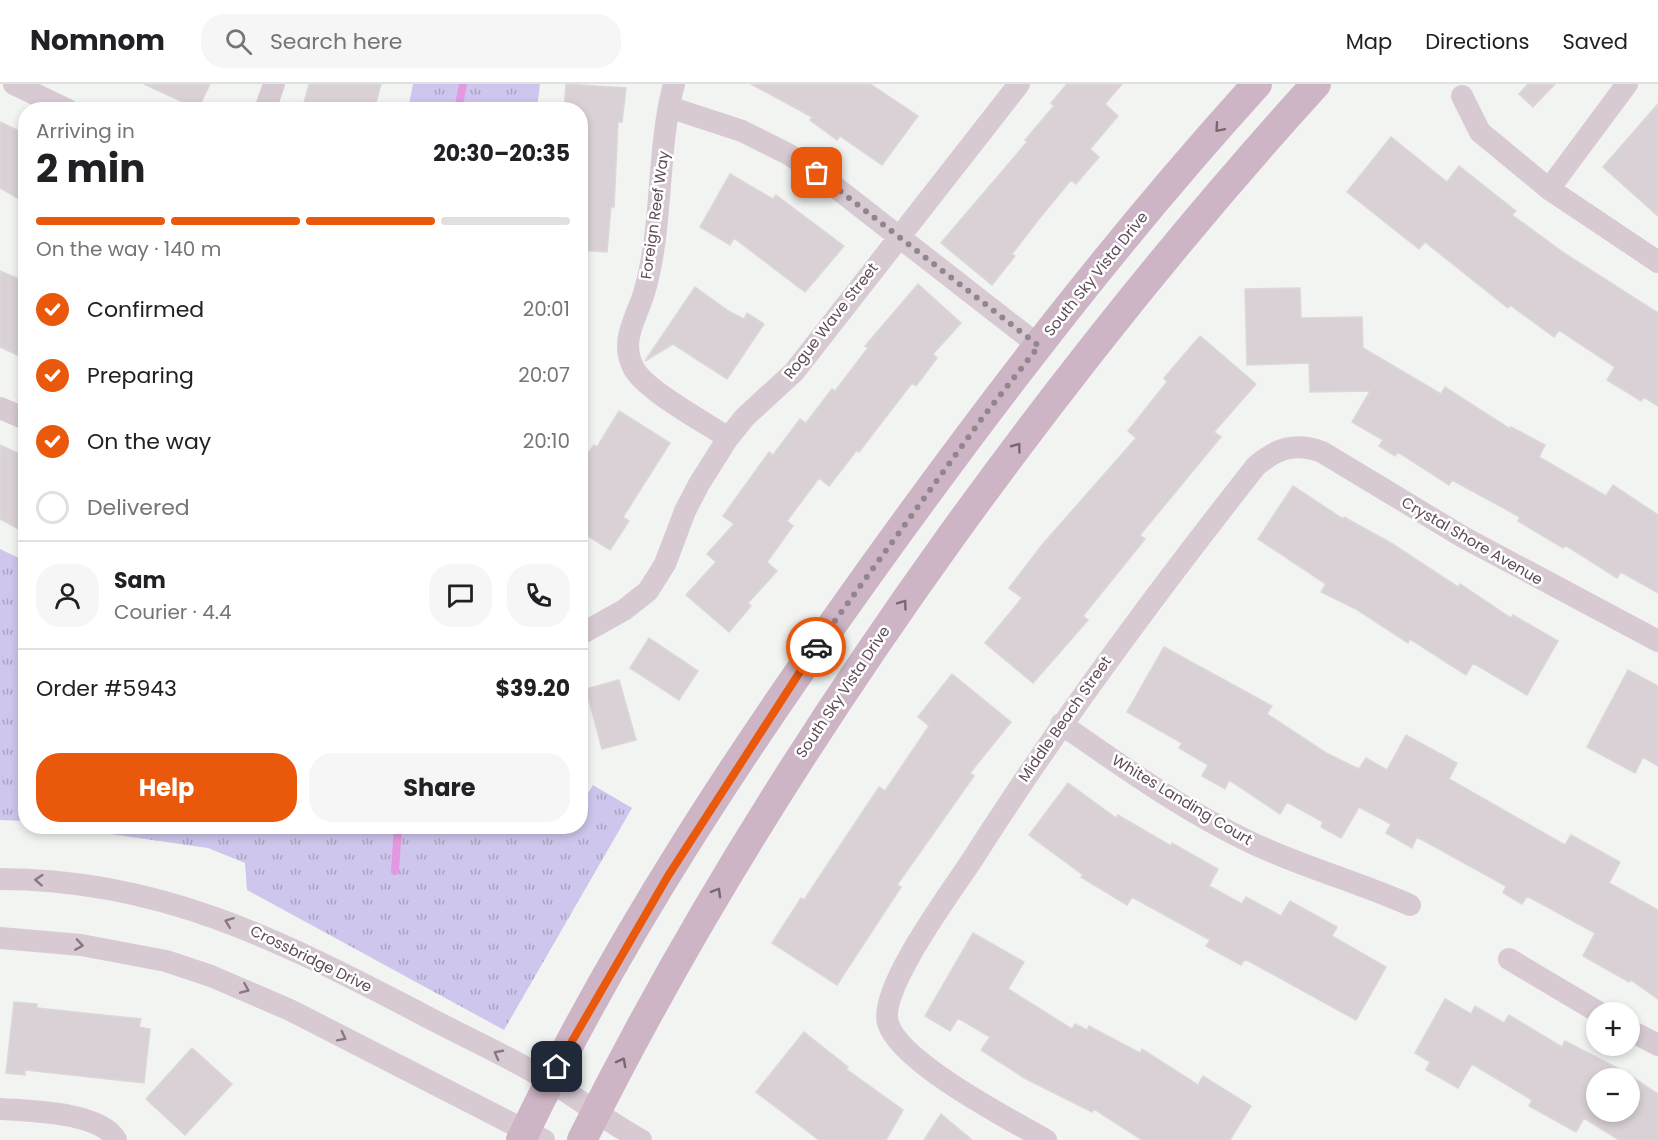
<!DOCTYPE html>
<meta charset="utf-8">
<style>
body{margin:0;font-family:Poppins,sans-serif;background:#f6f6f6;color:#202124;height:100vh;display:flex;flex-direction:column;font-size:22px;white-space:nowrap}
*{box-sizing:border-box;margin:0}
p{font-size:20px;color:#757577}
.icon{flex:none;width:33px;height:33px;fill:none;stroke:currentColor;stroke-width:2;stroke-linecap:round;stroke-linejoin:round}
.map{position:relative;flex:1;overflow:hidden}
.sheet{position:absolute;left:18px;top:18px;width:570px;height:732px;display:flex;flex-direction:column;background:#fff;border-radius:24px;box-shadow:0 3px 9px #0003}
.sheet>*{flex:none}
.buttons{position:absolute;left:1586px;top:918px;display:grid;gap:12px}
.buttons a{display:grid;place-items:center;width:54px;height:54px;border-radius:50%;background:#fff;box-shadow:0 3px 9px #0003;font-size:30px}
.pin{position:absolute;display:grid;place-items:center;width:51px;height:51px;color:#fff;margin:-26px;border-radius:12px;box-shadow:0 3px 9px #0006}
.courier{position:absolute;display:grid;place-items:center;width:60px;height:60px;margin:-30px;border:4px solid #ea580c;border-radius:50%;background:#fff;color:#222;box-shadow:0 2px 8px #0007}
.overview em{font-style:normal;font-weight:700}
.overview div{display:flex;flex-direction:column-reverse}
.overview{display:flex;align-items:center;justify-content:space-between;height:102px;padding:0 18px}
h1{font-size:39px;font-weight:700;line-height:45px}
.bar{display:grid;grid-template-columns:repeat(4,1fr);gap:9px 6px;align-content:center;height:72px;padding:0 18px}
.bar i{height:8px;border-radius:4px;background:#e0e0e0}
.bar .on{background:#ea580c}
.bar p{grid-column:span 4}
.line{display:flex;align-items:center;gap:15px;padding:0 18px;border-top:2px solid #e0e0e0}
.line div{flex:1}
.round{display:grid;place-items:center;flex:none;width:63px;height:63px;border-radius:24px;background:#f6f6f6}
ol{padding:0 18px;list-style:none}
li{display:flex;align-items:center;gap:18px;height:66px}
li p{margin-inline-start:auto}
li .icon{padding:6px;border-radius:50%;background:#ea580c;color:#fff;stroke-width:4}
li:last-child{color:#757577}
li i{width:33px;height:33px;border:3px solid #e0e0e0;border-radius:50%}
.cta{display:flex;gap:12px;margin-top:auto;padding:12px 18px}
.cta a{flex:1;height:69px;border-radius:24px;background:#ea580c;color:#fff;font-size:24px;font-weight:700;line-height:69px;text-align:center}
.cta a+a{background:#f6f6f6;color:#202124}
header{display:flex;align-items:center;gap:36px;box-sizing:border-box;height:84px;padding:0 30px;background:#fff;border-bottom:2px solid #e0e0e0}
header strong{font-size:28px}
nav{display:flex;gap:33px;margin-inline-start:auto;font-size:21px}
.search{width:420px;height:54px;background:#f6f6f6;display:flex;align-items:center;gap:15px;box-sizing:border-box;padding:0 21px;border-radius:24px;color:#757577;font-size:22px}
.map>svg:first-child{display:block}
.park{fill:url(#park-tufts)}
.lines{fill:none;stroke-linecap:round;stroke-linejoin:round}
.stream{stroke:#e498e1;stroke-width:8}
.building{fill:#d9d1d5;stroke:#dcd7d9;stroke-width:1.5;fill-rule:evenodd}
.minor{stroke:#d8cad3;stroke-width:22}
.major{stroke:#cdb5c5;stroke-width:30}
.oneway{stroke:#7a6673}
.oneway2{stroke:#897783}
.done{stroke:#92868e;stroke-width:6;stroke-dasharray:0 10.8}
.route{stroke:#ea580c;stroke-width:8}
.labels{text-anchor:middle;stroke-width:5;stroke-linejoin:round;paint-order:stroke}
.street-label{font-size:15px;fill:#5e4b58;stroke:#fff}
</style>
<header>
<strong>Nomnom</strong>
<div class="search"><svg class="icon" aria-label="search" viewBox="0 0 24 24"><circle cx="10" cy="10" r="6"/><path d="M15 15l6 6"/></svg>Search here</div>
<nav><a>Map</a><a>Directions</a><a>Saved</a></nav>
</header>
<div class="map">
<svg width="1658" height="1056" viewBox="0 0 1658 1056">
<defs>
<pattern id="park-tufts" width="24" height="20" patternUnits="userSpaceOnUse" patternTransform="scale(1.5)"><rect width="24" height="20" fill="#cec6ec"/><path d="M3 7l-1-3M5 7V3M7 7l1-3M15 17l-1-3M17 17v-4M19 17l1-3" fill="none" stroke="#aaa3c2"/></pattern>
</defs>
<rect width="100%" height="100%" fill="#f2f4f2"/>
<path class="park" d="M413,0h127l-3,25h-129z
M0,465l25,12v260l-25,-1z
M593,701l39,23 -128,222 -257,-140 -2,-27 -37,-15 -146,-21 518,-1 1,-21z"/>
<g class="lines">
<path class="stream" d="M458,26l5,-26
M395,787l3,-45"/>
</g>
<path class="building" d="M144,0h66l-12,25z
M309,0h72l-7,26h-72z
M566,0l60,4 -4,34h-4l-4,85h-3l-4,45 -27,-2v-140h-16z
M751,0h119l48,32 -36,49 -42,-29 -3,4 -27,-20 2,-3z
M1067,0h55l-17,20 13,12 -28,33 9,8 -23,27 -5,-4 -32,39 -27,35 3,2 -23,29 -51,-42 86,-101 -2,-2 29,-34 -3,-3z
M1528,0h27l-22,23 -14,-13z
M1658,20v112l-55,-49z
M0,38l26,12v69l-26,-15z
M1391,53l56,45 12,-16 57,45 -4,4 52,38 94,60v93l-14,-9 -3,4 -34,-21 8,-13 -56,-37 -5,7 -44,-32 -2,3 -83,-66 -6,7 -72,-57z
M730,90l43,25 3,-4 68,51 -39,46 -71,-54 -4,7 -30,-18z
M0,187l26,11v77l-26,-12z
M918,200l43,39 -28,31 4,4 -21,28 -4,-3 -53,69 -2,-2 -28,36 -10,-8 -32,43 6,5 -26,36 10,9 -29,32 3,3 -22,26 -43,-37 30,-33 -9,-8 27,-30 -11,-8 46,-64 4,3 27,-36 6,4 26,-34 3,2 33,-43 -3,-2z
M695,203l35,25 14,7 3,-6 17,11 -37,55 -54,-35 -28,17z
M1300,204l1,30 61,-1 1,31 78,46 4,-7 65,42 1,-2 34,18 -6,12 67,39 7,-11 45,30v78l-37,-21 -4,6 -52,-33 -2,3 -45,-27 2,-4 -68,-37 -3,5 -51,-33 -3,4 -16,-10 4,-6 -31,-18 18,-31 -60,1 -1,-29 -62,2 -2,-76z
M1200,252l56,48 -42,48 7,5 -81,98 5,4 -62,77 5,4 -55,63 -48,-40 37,-45 -13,-10 33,-43 94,-107 -8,-7 39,-49 -3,-4z
M619,327l51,32 -47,74 6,4 -19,29 -30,-19v-67l14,-19 3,2z
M0,361l26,12v76l-26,-14z
M1293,402l50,33 1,-2 47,26 67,44 2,-3 51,34 2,-3 45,26 -31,54 -54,-32 -7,12 -56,-36 -2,4 -52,-34 -35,-17 5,-8 -68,-45z
M649,554l49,33 -19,29 -49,-32z
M1164,563l108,59 -5,8 59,39 33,16 7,-11 21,12 19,-35 51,28 -8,16 116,66 6,-10 49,27 -11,21 49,27v89l-27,-19 -2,2 -46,-26 12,-23 -68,-37 -5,8 -19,-11 3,-7 -89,-49 -5,11 -26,-15 5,-9 -32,-17 -18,31 -20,-11 2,-5 -36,-20 -7,12 -51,-34 -4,9 -23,-13 6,-11 -29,-17 3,-5 -55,-31z
M1628,586l30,16v80l-15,-9 -8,16 -48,-26z
M952,590l59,48 -41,51 4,3 -77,109 4,2 -64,98 -65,-42 29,-45 3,2 75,-113 6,4 44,-65 -11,-9z
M619,596l17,60 -34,9 -16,-60z
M1068,699l48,35 2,-3 53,31 1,-3 46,26 -9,17 33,18 4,-7 35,19 9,-15 47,26 -5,9 54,31 -30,53 -111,-61 -4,6 -35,-19 4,-6 -78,-43 -5,8 -46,-28 2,-2 -54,-40z
M973,849l51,29 -16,27 64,40 3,-5 12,6 2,-4 51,27 2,-4 56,36 5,-9 48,30 -21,34h-88l-48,-31 -2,3 -66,-33 -45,-29 9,-13 -32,-19 -8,13 -25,-15z
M1445,915l26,15 4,-8 29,17 5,-8 53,32 3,-6 56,29 37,24v46h-39l-35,-22 -8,14 -47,-26 3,-6 -60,-36 -14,24 -32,-18 4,-8 -15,-9zM1596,994h33v34h-33z
M14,918l23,2v4l104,11 -2,8 11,2 -6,54 -119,-13v5l-19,-2z
M804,948l44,35 -2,2 57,41 -17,30h-67l-63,-48z
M192,964l40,36 -47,51 -39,-36z
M941,1030l31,26h-48z"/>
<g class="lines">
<path class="minor" d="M14,0l54,26
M674,0c-18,68 -10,141 -30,209 -8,26 -24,47 -11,74 11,23 72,55 95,71
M1462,12l18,36 69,57 109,73
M669,23l73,24 48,24 40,28 209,163
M265,26l9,-26
M1549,105l78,-105
M0,324l26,11
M581,550l43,-24 24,-19 17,-27 20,-53 14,-27 29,-46 17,-21 49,-45 225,-288
M1061,640c61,42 123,87 191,119 51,24 106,39 158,62
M0,795c159,0 279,61 416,132 44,24 91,44 133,70 32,19 59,41 92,59
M0,854l81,7 85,16 45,15 79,34 254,130
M1509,875l89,53
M1629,946l29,15
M0,1025c30,2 101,3 116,31
M1046,1056c-37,-21 -147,-78 -158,-117 -10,-34 64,-132 84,-163 87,-137 183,-266 284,-394 21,-18 39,-24 66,-14l141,85 195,104"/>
<path class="major" d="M521,1056c96,-202 223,-393 353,-574 120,-167 245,-330 383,-482
M582,1056c105,-211 231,-411 368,-602 114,-158 235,-310 366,-454"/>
</g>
<defs><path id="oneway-chevron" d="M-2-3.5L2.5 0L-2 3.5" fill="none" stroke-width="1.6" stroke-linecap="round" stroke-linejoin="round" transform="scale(1.5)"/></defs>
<g class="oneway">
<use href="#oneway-chevron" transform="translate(1219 44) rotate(131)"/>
<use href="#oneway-chevron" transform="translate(1017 363) rotate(-53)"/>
<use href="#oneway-chevron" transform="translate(903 520) rotate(-54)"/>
<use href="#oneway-chevron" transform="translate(717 808) rotate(-60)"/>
<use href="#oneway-chevron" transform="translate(622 978) rotate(-62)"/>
</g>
<g class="oneway2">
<use href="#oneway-chevron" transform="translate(39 796) rotate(-176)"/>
<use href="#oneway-chevron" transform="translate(229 838) rotate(-159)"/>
<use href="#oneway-chevron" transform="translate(79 861) rotate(9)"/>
<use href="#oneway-chevron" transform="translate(245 905) rotate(23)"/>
<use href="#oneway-chevron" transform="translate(342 953) rotate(27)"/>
<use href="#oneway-chevron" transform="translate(498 970) rotate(-152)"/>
</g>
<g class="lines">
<path class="done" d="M816,563l167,-230 56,-71 -222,-173"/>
<path class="route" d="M557,983l111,-191 148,-229"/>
</g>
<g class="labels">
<g class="street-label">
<text transform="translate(655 131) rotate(-82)" y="5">Foreign Reef Way</text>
<text transform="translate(1096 190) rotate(-51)" y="5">South Sky Vista Drive</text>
<text transform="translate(831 237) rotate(-52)" y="5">Rogue Wave Street</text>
<text transform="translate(1472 457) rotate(30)" y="5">Crystal Shore Avenue</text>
<text transform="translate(843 608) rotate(-56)" y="5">South Sky Vista Drive</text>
<text transform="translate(1065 635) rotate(-55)" y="5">Middle Beach Street</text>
<text transform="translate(1182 716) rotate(31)" y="5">Whites Landing Court</text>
<text transform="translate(311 875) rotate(26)" y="5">Crossbridge Drive</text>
</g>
</g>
</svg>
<div class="buttons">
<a>+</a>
<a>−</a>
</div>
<div class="pin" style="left:817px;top:89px;background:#ea580c"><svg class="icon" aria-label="bag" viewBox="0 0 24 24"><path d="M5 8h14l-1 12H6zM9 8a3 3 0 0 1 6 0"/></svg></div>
<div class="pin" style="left:557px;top:983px;background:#1f2937"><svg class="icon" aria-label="home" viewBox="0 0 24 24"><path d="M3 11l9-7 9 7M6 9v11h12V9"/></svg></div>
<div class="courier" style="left:816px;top:563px"><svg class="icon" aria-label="car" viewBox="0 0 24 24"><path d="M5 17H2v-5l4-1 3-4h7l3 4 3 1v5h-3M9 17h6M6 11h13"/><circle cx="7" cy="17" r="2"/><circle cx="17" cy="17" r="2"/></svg></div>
<section class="sheet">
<div class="overview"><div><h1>2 min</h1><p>Arriving in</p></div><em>20:30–20:35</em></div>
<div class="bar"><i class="on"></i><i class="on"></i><i class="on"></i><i></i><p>On the way · 140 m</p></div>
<ol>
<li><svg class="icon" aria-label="check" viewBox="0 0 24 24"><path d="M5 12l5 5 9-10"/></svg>Confirmed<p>20:01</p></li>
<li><svg class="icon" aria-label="check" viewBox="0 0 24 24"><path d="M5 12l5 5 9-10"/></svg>Preparing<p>20:07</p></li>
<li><svg class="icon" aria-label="check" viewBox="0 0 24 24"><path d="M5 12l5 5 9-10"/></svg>On the way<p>20:10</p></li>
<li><i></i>Delivered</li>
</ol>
<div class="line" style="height:108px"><a class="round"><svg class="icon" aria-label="person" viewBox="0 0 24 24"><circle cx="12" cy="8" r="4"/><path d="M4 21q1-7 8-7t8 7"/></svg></a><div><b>Sam</b><p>Courier · 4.4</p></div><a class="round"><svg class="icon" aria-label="chat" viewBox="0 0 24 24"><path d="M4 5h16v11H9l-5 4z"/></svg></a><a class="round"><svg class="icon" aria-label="phone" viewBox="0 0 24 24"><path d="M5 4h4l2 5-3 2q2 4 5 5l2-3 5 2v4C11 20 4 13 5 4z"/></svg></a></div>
<div class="line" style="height:78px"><div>Order #5943</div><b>$39.20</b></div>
<div class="cta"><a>Help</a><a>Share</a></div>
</section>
</div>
